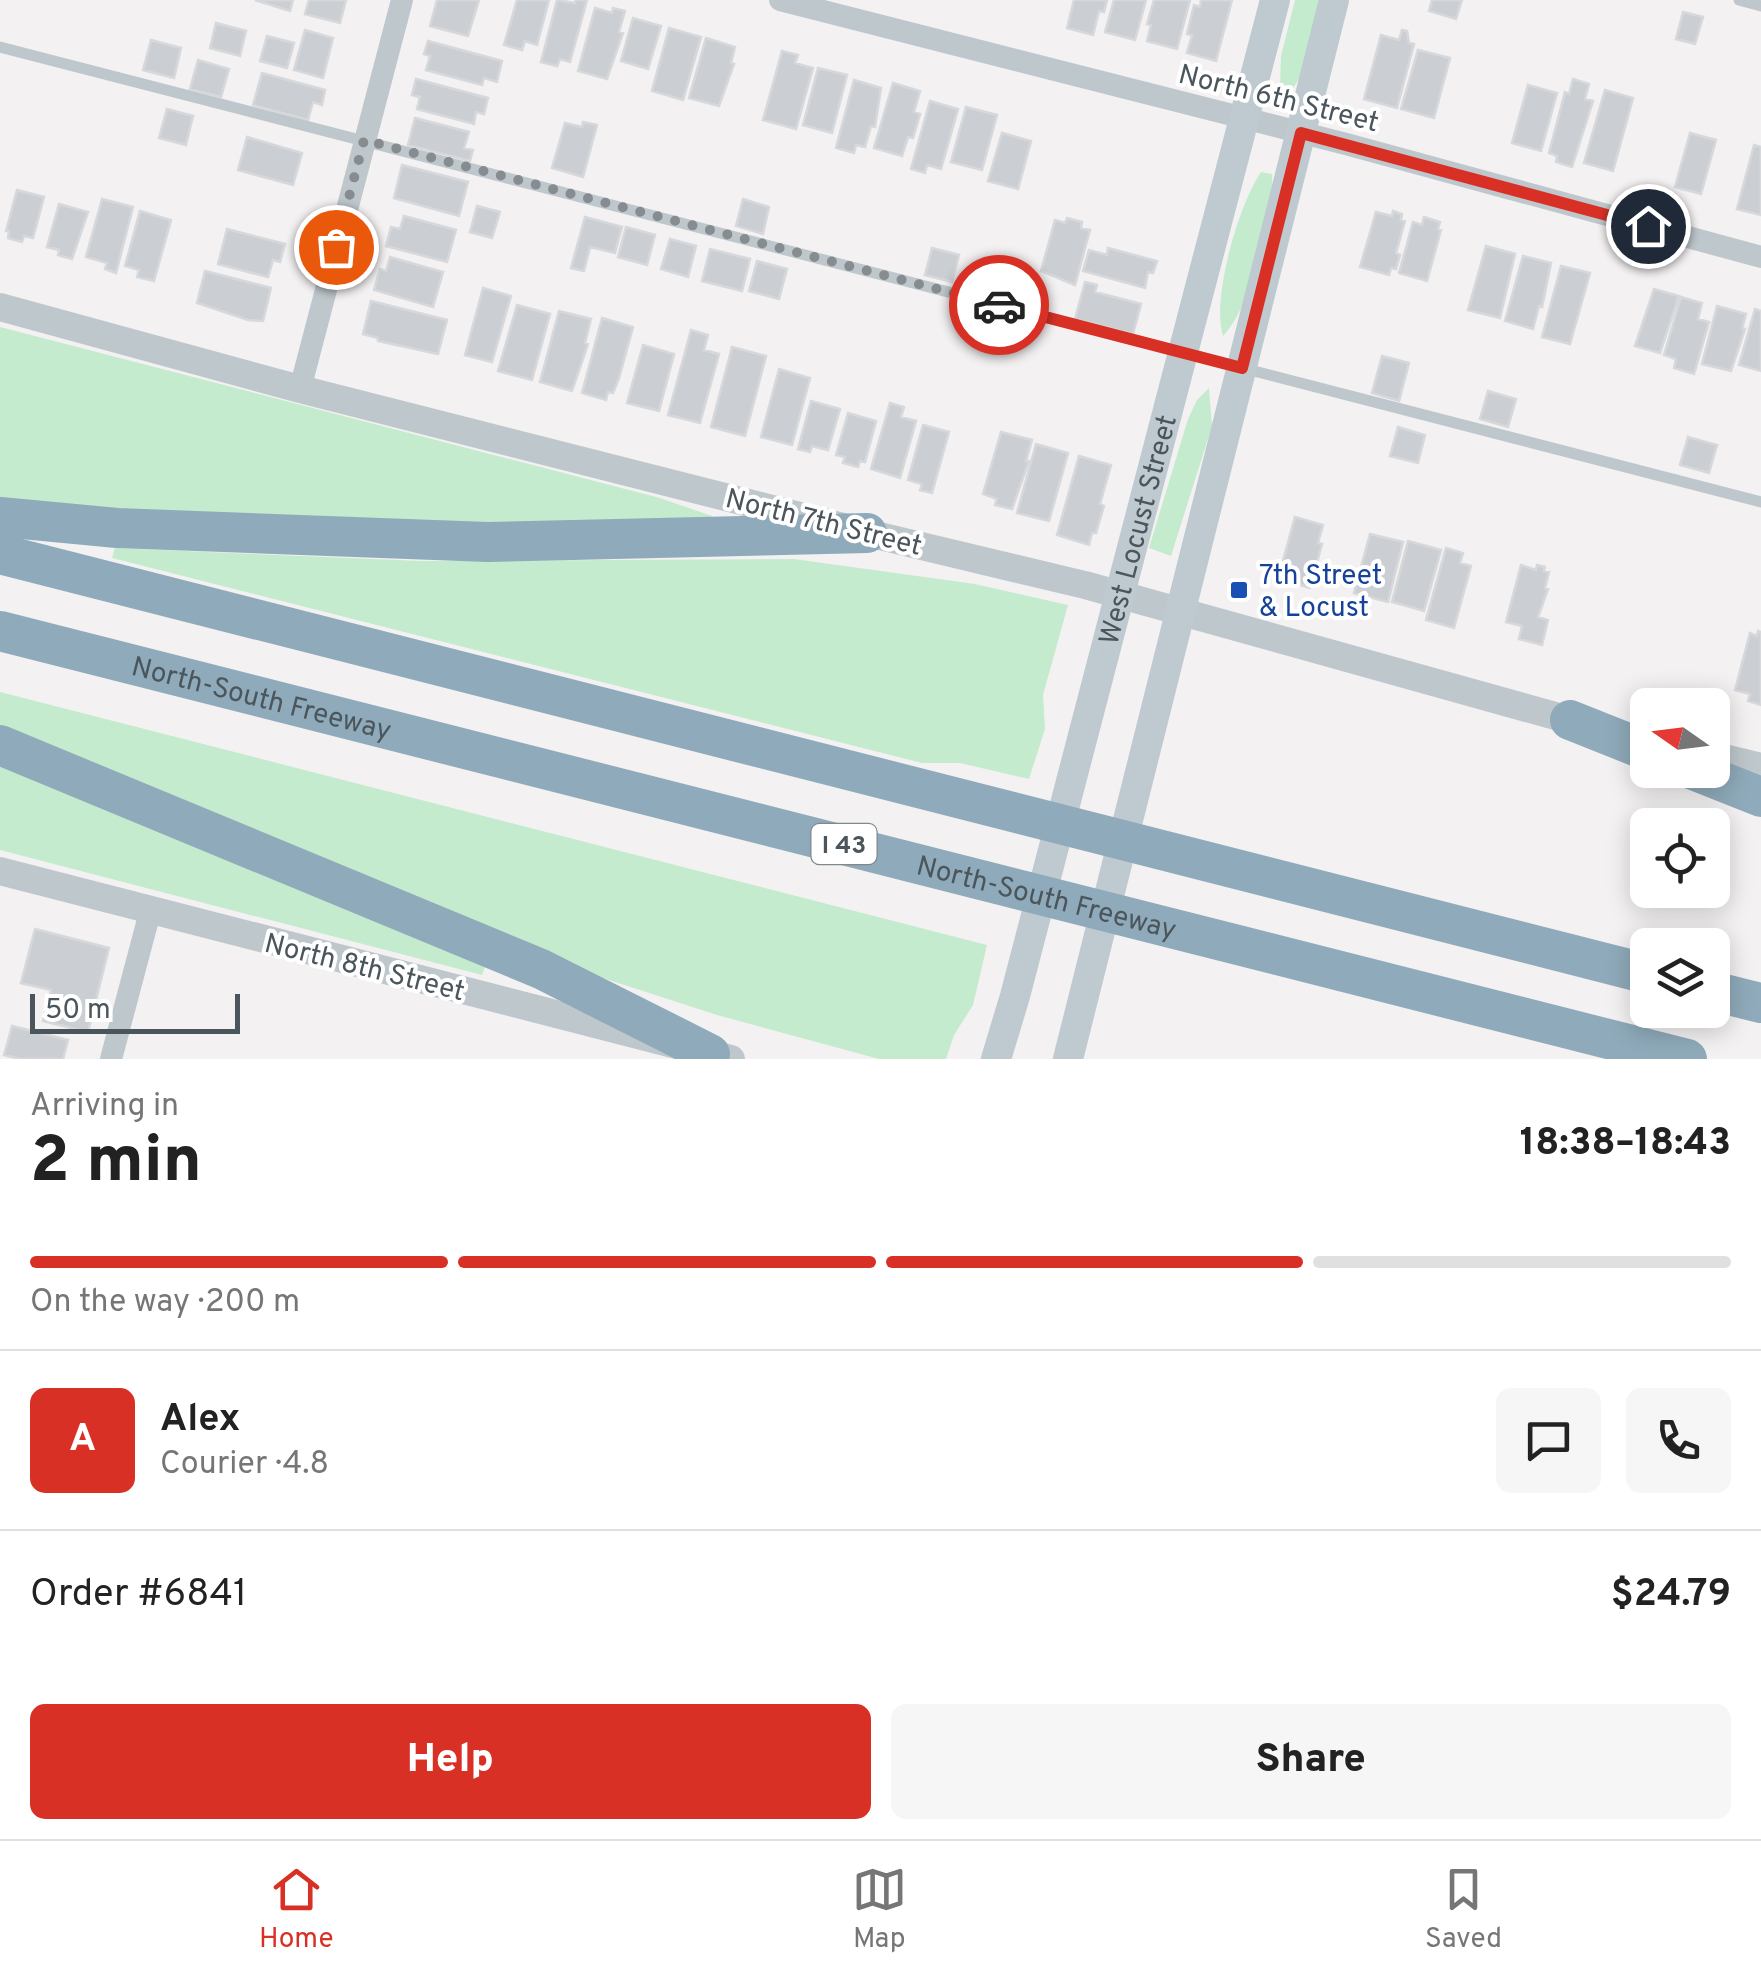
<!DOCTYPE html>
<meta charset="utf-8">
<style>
body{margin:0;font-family:Overpass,sans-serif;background:#f6f6f6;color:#222;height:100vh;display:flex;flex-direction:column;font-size:38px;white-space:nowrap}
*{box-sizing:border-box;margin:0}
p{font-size:32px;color:#767676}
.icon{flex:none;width:55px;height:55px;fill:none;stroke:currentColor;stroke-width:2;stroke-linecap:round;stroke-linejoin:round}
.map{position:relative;height:1059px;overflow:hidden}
.sheet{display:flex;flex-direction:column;background:#fff;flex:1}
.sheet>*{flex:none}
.needle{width:65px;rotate:284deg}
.buttons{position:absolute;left:1630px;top:688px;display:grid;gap:20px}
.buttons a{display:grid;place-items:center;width:100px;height:100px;border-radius:15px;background:#fff;box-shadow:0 5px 25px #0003;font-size:50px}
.scale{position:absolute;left:30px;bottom:25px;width:210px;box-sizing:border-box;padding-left:10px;border:5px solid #4b565c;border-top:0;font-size:28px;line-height:35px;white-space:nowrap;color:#4b565c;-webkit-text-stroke:8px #fff;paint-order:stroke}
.pin{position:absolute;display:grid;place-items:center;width:85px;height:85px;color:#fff;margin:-42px;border:5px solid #fff;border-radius:50%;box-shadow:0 2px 10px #0007}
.courier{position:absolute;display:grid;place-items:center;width:100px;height:100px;margin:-50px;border:8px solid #d93025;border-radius:50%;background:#fff;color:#222;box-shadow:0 2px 12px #0007}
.head em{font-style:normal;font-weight:800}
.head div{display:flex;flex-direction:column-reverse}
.head{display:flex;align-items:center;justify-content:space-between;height:170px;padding:0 30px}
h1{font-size:65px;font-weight:800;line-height:75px}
.bar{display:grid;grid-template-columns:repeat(4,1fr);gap:15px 10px;align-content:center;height:120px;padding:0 30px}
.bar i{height:12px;border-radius:8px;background:#e0e0e0}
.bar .current{background:#d93025}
.bar p{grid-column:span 4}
.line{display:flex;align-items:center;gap:25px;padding:0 30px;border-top:2px solid #e0e0e0}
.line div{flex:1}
.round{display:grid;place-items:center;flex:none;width:105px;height:105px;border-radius:15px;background:#f6f6f6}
.button{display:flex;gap:20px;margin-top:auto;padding:20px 30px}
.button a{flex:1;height:115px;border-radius:15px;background:#d93025;color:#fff;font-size:40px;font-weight:800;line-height:115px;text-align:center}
.button a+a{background:#f6f6f6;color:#222}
.tabs{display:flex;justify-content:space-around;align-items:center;height:140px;border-top:2px solid #e0e0e0;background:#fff;font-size:28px;color:#767676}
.tabs a{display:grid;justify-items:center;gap:5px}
.tabs .current{color:#d93025}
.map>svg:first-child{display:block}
.green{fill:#c5ebce}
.building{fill:#cbcfd3;stroke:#d6d8db;stroke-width:2.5}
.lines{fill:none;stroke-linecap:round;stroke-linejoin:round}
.service{stroke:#bec7cc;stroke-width:11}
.minor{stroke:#bec7cc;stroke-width:22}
.tertiary{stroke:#bec7cc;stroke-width:28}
.secondary{stroke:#bfcad0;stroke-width:30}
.motorway{stroke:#8faaba;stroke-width:40}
.done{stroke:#868c90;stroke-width:10;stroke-dasharray:0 18}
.route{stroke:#d93025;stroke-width:12}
.transit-dot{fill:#1a4fb4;stroke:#fff;stroke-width:4}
.labels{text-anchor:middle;stroke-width:8;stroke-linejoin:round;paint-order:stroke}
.shield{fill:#fff;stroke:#81898d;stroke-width:2.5}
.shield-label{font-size:25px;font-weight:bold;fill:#4b565c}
.street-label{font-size:28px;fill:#4b565c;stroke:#fff}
.transit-label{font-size:28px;fill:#164399;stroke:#fff;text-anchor:start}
</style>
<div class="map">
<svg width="1761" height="1059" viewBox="0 0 1761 1059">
<rect width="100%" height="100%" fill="#f3f1f1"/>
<path class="green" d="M1295,0h28l-18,70 -12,18 -13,-4 1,-28z
M1261,172l11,2c2,40 -21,134 -49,162 -12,-37 16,-132 38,-164z
M0,327l660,171 52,18 -2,8 -458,-1 -252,-20z
M1209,388l3,38 -41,130 -22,-8 39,-129 9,-19z
M115,548l306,13 373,-2 181,25 93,21 -25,90 2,34 -16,50 -69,-16h-38l-810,-205z
M0,692l987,253 -14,60 -19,30 -8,24h-67l-162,-44 -108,-35 -102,-38 -507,-213z
M0,765l485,201 -3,9 -482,-125z"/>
<path class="building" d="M255,0h38l-3,11z
M309,0h37l-6,23 -35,-9z
M437,0h42l-11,36 -38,-10z
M517,0h32l-12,45 -12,-4 -3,9 -18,-5z
M557,0l18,3 1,-3h11l-17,62 -10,-3 -3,7 -16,-4z
M1074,0h33l-3,12 -5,-1 -6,24 -26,-7z
M1114,0h32l-11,40 -30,-8z
M1154,0h36l-13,49 -30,-8 4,-16 -4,-1z
M1201,0h31l-16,61 -29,-8 5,-18 -5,-1 7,-29 6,2z
M1432,0h30l-6,19 -27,-8z
M595,8l17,5 1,-5 12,3 -6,21 4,1 -16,46 -29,-8z
M1683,12l20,5 -8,27 -19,-5z
M633,18l28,8 -13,43 -27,-8z
M216,23l30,8 -6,25 -30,-8z
M669,28l32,9 -18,63 -31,-9z
M305,30l28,8 -10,40 -29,-8z
M1402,30l5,1 2,12 5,1 -17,64 -33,-9 17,-64 18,5z
M267,36l27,7 -7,25 -27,-7z
M706,38l29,9 -4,16 3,1 -15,42 -30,-8z
M151,40l30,8 -7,30 -31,-8z
M428,41l74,20 -5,21 -13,-4 -2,7 -56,-15 4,-14 -6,-2z
M1418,50l32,8 -16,60 -33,-9z
M782,51l16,4 -3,8 18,5 -17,61 -33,-9z
M198,60l31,9 -8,28 -31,-8z
M818,68l29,7 -15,58 -29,-8z
M262,73l63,17 -3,15 -9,-3 -5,18 -55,-15z
M416,79l72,19 -4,16 -8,-2 -2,12 -57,-15 3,-12 -8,-2z
M1573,79l16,5 -4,15 8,2 -21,66 -16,-5 1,-6 -8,-3 16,-61 4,2z
M854,80l27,8 -6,39 -4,-1 -6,21 -9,-2 -2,8 -18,-5z
M893,83l27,8 -6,21 6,2 -7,24 -5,-1 -6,19 -28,-8z
M1528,85l29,8 -16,58 -29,-8z
M1605,90l28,8 -20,73 -29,-8z
M930,101l28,8 -17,60 -14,-4 -2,8 -14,-4z
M966,107l31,8 -15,55 -31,-8z
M167,109l26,7 -7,29 -27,-7z
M415,118l54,14 -5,16 9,2 -3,11 -62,-16z
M583,122l14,3 -14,52 -31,-9 13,-45 17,4z
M1002,133l29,8 -13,48 -30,-8z
M1690,133l26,7 -15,54 -26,-7z
M247,137l55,16 -9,32 -55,-15z
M1754,145l7,2v68l-24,-6z
M402,165l66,17 -9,34 -65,-18z
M17,190l27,7 -11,41 -9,-2 -2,6 -14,-4 1,-7h-3z
M102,199l31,8 -17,66 -11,-4 2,-6 -21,-6z
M743,199l26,8 -6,27 -27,-8z
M59,204l29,8 -16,47 -14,-4 1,-5 -12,-3z
M477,206l23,6 -8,26 -22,-6z
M140,211l31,9 -17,61 -17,-4 2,-7 -14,-4z
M1393,211l9,3 -1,6 4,1 -9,32 4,2 -4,14 -5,-1 -2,7 -29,-8 16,-55 16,4z
M404,216l52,14 -9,32 -61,-16 5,-19 9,2z
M585,217l37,10 -7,26 -25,-6 -6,24 -13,-3z
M1424,217l16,5 -2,7 3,1 -14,51 -28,-8 14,-51 9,3z
M1067,218l15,4 -1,6 9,2 -15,55 -34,-14 14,-51 10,3z
M626,227l29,8 -8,30 -29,-8z
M227,229l58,15 -5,18 -7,-2 -5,17 -50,-13z
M670,239l26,7 -8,31 -27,-8z
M1486,246l29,8 -15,64 -32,-8z
M932,248l27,7 -7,27 -27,-7z
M1108,248l49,13 -4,12 -5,-1 -3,16 -62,-17 6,-21 18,5z
M710,249l40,10 -8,32 -40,-10z
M1523,256l28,7 -9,44 -3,-1 -6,23 -28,-8z
M390,257l53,15 -10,35 -59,-17 6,-21 6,2z
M757,261l30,8 -8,30 -30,-8z
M1561,266l29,7 -20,71 -28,-7z
M205,271l66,17 -8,33 -15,-1 -51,-17z
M1085,282l12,3 -2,7 46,12 -8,30 -58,-15z
M483,288l28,8 -19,66 -27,-7z
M1654,289l25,7 -19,57 -25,-7z
M1681,297l21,6 -4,16 11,3 -15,52 -20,-6 2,-9 -12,-4z
M371,301l76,19 -9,34 -60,-13v-3l-15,-4z
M517,305l33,9 -18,66 -34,-9z
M1717,306l29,8 -4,15h3l-14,42 -29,-7z
M1755,309l6,2v60l-22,-6z
M559,311l32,8 -6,24 3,1 -16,47 -32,-9z
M602,318l31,9 -14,51 -6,15 -5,-1 -2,8 -24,-7z
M691,330l17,5 -4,15 15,4 -19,69 -32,-8z
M643,345l31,9 -15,57 -32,-8z
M732,347l34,9 -21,80 -34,-9z
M1382,356l27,7 -10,38 -27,-8z
M779,369l31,9 -18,67 -31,-8z
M1488,391l28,8 -8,28 -28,-8z
M811,401l29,8 -12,41 -16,-4 -2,6 -12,-3z
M890,403l14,4 -3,10 15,4 -16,57 -29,-9z
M848,413l28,8 -11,41 -5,-1 -2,6 -15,-4 2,-6 -9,-2z
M923,425l26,7 -17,61 -12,-3 2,-6 -14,-4z
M1398,427l27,8 -7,28 -28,-7z
M1001,432l31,8 -6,21h3l-17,48 -17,-4 2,-6 -14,-5z
M1688,437l29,8 -8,28 -29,-8z
M1036,444l32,9 -19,68 -32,-8z
M1079,456l32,9 -11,39 4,2 -8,27h-4l-3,12 -32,-10z
M1295,517l28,8 -5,18 4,1 -12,44 -32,-9z
M1370,534l33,8 -15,60 -34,-9z
M1408,541l33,9 -17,61 -32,-9z
M1446,548l17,5 -3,10 11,3 -17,62 -28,-8z
M1521,565l15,5 1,-5 8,2 -1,4 5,1 -4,16 3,1 -10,28 10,3 -6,25 -23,-6 3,-13 -16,-4z
M1758,631l3,1v73l-13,-4 2,-7 -15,-4 15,-57 7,3z
M35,929l74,19 -21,84 -45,-11 8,-31 -30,-7z
M12,1026l56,14 -5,19h-43l-16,-4z"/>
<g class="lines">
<path class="service" d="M1739,0l22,6
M0,47l1761,455"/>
<path class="minor" d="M780,0l566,144 415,113
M300,389l102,-389
M111,1059l39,-147"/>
<path class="tertiary" d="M0,307l300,82 567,144 218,52 499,139
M1712,755l49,12
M0,871l731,188"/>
<g class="secondary">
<path id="s1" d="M996,1059l19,-63 260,-996"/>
<path d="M1068,1059l266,-1059"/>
</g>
<g class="motorway">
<path d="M0,517l117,11 371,14 379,-9"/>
<path d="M0,554l1648,420"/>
<path id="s2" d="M0,631l1687,428"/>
<path d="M1570,720l78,31"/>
<path d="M0,745l541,224 169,85"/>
<path d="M1693,770l68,27"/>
<path d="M1712,991l49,12"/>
</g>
</g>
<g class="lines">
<path class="done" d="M336,247l28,-107 635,165"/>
<path class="route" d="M999,305l243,63 59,-235 347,93"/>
</g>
<rect class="transit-dot" x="1229" y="580" width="20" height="20" rx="5"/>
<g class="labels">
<rect class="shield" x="811.5" y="824" width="65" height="40" rx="8"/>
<g class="shield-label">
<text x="844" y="853">I 43</text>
</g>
<g class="street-label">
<text transform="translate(1279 97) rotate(14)" y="10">North 6th Street</text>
<text transform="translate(824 521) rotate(14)" y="10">North 7th Street</text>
<text dy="10" stroke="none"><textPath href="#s1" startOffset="548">West Locust Street</textPath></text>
<text dy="10" stroke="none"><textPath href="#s2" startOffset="270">North-South Freeway</textPath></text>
<text dy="10" stroke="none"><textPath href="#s2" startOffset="1080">North-South Freeway</textPath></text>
<text transform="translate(365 966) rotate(14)" y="10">North 8th Street</text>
</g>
<g class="transit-label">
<text x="1259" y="584">7th Street<tspan x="1259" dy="32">&amp; Locust</tspan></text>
</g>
</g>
</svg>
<div class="buttons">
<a><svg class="needle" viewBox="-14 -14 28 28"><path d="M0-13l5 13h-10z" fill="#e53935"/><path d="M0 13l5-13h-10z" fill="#767676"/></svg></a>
<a><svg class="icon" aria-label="locate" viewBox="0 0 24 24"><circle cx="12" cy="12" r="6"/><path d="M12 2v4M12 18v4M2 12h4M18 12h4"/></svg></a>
<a><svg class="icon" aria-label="layers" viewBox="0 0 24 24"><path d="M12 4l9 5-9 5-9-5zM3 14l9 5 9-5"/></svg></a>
</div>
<div class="scale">50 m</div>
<div class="pin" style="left:336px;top:247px;background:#ea580c"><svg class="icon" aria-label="bag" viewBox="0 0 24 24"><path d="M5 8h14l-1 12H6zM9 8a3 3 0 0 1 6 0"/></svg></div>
<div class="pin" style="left:1648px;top:226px;background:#1f2937"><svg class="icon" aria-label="home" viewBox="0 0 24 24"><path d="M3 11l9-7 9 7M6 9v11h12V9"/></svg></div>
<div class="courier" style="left:999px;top:305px"><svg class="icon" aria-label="car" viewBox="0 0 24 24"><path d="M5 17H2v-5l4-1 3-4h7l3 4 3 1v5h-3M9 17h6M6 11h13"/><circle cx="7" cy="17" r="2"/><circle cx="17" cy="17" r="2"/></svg></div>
</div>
<section class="sheet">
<div class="head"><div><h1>2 min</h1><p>Arriving in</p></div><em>18:38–18:43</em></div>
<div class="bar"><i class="current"></i><i class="current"></i><i class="current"></i><i></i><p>On the way · 200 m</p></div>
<div class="line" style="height:180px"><b class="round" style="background:#d93025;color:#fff">A</b><div><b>Alex</b><p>Courier · 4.8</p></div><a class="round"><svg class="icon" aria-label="chat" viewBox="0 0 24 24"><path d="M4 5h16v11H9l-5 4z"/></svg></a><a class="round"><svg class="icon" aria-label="phone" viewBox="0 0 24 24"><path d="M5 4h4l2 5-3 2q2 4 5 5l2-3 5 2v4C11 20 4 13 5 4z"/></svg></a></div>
<div class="line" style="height:130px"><div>Order #6841</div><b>$24.79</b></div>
<div class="button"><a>Help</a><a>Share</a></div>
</section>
<nav class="tabs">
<a class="current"><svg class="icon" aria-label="home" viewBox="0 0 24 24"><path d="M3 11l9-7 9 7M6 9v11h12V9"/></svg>Home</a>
<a><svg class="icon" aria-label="map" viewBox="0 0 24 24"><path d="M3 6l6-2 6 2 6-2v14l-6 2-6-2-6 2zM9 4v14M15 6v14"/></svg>Map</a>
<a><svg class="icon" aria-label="saved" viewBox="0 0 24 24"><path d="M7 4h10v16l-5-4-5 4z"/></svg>Saved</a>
</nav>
